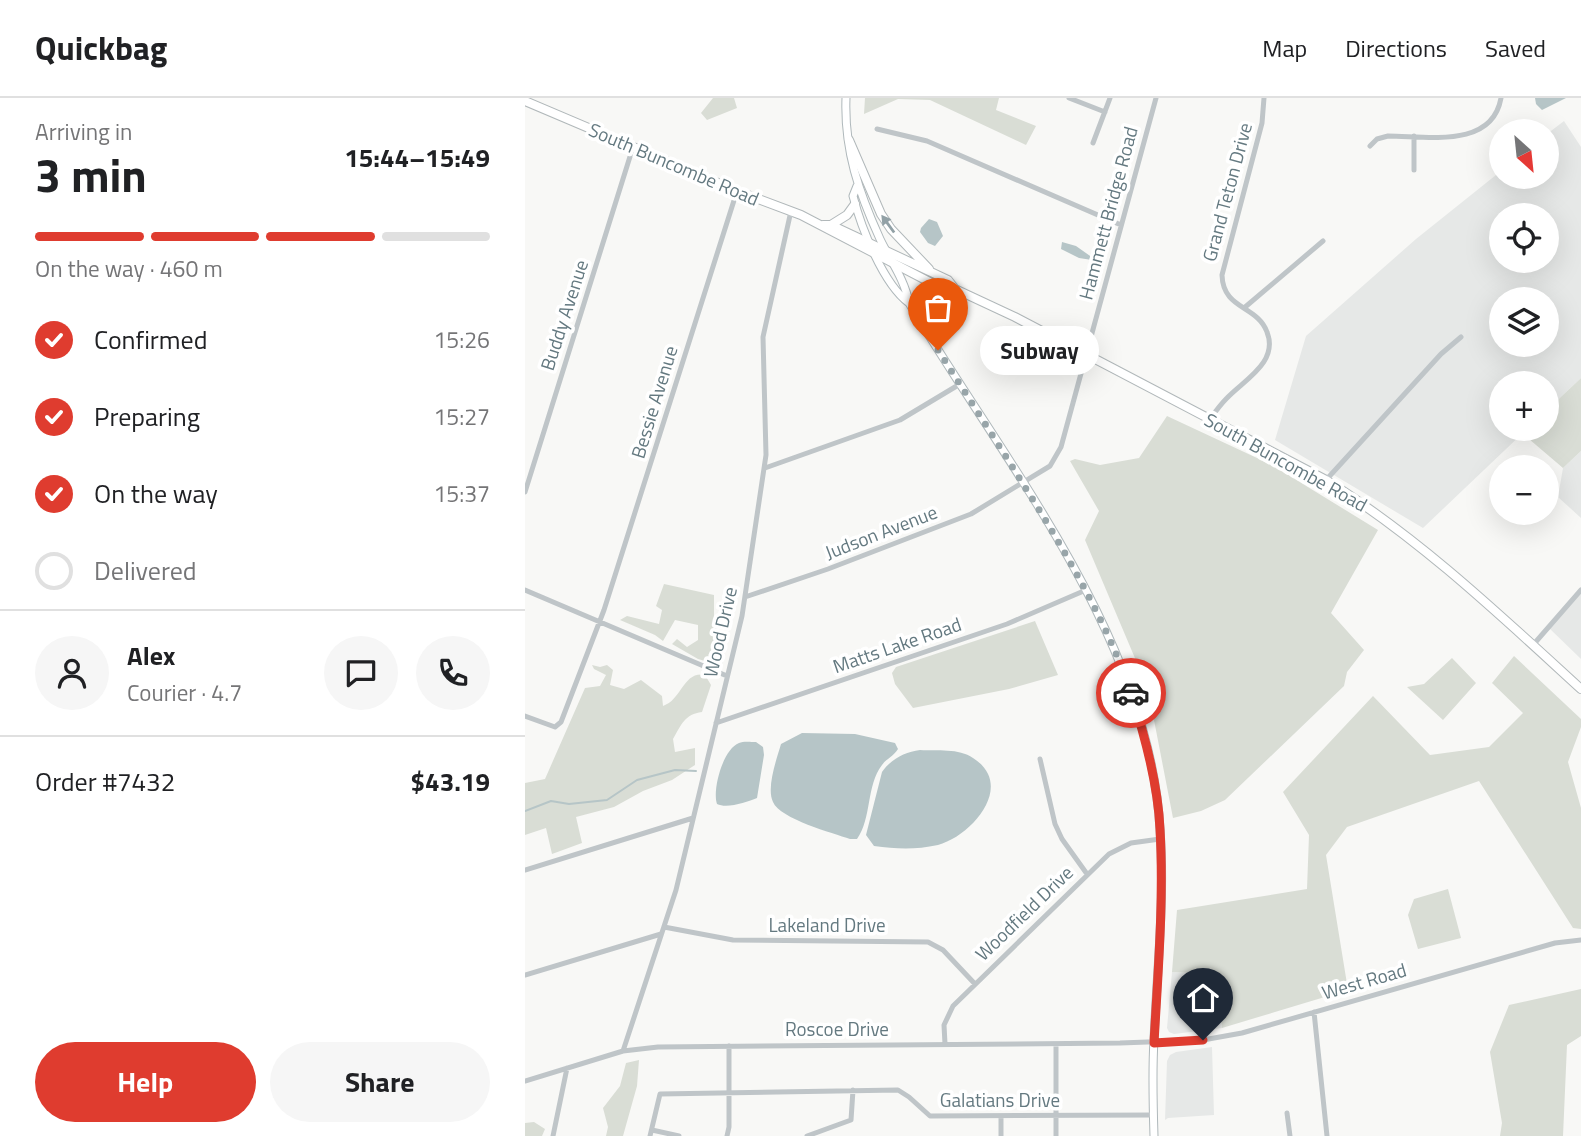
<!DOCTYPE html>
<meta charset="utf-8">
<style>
body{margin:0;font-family:"Titillium Web",sans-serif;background:#f6f6f6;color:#202124;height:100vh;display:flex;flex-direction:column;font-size:26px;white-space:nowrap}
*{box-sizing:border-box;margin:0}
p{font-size:23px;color:#757577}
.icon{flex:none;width:38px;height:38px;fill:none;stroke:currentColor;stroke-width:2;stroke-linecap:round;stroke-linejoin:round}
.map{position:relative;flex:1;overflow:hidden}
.sheet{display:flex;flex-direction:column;background:#fff;width:525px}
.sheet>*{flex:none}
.needle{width:46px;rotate:153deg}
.buttons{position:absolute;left:964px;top:21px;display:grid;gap:14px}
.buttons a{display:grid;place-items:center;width:70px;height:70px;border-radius:50%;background:#fff;box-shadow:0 7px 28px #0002;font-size:35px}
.pin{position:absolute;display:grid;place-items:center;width:60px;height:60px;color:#fff;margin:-72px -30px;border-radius:50% 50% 50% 0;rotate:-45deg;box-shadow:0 0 7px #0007}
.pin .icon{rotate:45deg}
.courier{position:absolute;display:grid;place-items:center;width:70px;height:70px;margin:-35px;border:5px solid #df3c2f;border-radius:50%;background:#fff;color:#222;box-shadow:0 2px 9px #0007}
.bubble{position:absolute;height:49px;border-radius:24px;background:#fff;box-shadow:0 7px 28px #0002;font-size:23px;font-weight:700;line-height:49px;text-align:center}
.overview em{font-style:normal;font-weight:700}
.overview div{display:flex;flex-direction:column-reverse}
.overview{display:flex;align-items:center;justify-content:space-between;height:119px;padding:0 35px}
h1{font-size:46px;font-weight:700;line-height:52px}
.bar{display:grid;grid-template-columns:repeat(4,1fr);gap:10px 7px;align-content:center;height:84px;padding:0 35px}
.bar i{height:9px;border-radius:5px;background:#e0e0e0}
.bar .active{background:#df3c2f}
.bar p{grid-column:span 4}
.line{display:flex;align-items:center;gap:18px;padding:0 35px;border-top:2px solid #e0e0e0}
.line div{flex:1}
.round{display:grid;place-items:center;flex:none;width:74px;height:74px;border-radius:37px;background:#f6f6f6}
ol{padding:0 35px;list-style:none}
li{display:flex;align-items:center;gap:21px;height:77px}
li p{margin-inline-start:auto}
li .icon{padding:7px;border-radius:50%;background:#df3c2f;color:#fff;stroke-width:4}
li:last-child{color:#757577}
li i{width:38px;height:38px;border:4px solid #e0e0e0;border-radius:50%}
.button{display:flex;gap:14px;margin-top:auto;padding:14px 35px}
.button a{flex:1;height:80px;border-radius:42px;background:#df3c2f;color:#fff;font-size:28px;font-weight:700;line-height:80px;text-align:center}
.button a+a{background:#f6f6f6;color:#202124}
header{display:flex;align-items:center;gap:42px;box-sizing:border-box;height:98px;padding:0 35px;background:#fff;border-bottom:2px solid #e0e0e0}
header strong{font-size:33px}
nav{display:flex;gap:38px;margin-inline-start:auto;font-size:24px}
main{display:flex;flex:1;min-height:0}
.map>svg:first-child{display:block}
.built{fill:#e6e8e7;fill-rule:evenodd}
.green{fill:#d9ddd5}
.water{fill:#b6c5c7}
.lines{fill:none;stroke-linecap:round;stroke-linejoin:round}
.stream{stroke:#b6c5c7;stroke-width:2}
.secondary-casing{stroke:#afb8bb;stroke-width:9}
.primary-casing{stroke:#b1b8ba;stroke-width:10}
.minor{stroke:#bfc5c8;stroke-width:5}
.secondary{stroke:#fff;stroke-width:7}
.primary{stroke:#fff;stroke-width:8}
.oneway{fill:#92a1a6}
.done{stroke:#98a5a9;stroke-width:7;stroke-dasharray:0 12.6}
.route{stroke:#df3c2f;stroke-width:9}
.labels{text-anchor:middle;stroke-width:7;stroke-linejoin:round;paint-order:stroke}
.street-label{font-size:19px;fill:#647980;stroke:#fff}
</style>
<header>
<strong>Quickbag</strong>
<nav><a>Map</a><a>Directions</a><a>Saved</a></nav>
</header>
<main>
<section class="sheet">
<div class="overview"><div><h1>3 min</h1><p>Arriving in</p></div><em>15:44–15:49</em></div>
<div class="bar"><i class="active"></i><i class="active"></i><i class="active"></i><i></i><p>On the way · 460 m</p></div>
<ol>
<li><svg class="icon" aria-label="check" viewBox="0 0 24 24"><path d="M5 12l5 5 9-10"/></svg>Confirmed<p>15:26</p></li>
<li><svg class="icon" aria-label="check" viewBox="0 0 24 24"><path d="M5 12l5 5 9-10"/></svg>Preparing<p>15:27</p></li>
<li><svg class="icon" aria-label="check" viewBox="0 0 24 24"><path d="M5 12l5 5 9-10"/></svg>On the way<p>15:37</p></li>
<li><i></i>Delivered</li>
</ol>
<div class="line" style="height:126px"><a class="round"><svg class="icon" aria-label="person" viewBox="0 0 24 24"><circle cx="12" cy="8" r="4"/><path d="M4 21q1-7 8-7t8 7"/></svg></a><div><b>Alex</b><p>Courier · 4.7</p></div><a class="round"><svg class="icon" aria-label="chat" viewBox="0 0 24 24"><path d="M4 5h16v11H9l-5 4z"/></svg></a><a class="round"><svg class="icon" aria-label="phone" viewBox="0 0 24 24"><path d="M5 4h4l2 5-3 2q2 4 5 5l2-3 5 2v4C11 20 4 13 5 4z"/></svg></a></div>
<div class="line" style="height:91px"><div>Order #7432</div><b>$43.19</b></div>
<div class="button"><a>Help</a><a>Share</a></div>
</section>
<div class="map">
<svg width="1056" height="1038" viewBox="0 0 1056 1038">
<rect width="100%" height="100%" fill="#f8f8f6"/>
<path class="built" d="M1039,23l17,26v231l-34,32v-27h-46v46h26l-104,99 -148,-88 31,-104 110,-97 85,-68v6h46v-43zM976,117h46v46h-46zM976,201h46v46h-46z
M1056,353v67l-23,-21 5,-29z
M1056,494v67l-33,-32z
M647,874l43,2 7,54 -48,6 -5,-2 -2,-4z
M687,949l2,68 -46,3 -3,2 2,-59 3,-6 6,-3z"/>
<path class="green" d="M188,0h21l3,10 -30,12 -6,-7z
M340,0h134l-3,12 40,16 -10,19 -96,-45 -32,-1 -34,15z
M1056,280v73l-18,17 -41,-35 5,-4h20v-19z
M642,318l105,49 106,65 -47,83 33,37 -17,22 -3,14 -119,114 -24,11 -28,7 -25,-129 -63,-149 14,-29 -29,-50 5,-2 25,6 39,-7z
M139,486l50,11v31c13,13 13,22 8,40l-24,-7 -26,-15 5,-5 10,8 11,-7v-15l-23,-5 -12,21 -8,-6 -35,-15 7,-4 32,8 3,-14 -6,-4z
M510,523l23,54 -49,14 -96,19 -18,-24 -3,-11 4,-6z
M989,558l67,63v8l-13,35 13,46v121l-8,-1 -94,-147 -132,46 -21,28 22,135 -126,38 -7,-54 -43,-2 5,-62 130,-21 2,-54 -26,-43 90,-96 57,59 59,-8 34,-34 -31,-30z
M927,560l24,25 -33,37 -36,-33 17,-3z
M67,567l8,2 7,-2 6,5 -3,15 14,4 17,-9 21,16 1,10c19,-6 20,-35 42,-31l6,10 -9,27c-17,2 -21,13 -29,27l2,13 20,-4v17l-23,15 -29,11 -29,16 -38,10 6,26 -30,11 -6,-26 -21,7v-52l20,-4 40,-91 15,-2 6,-11 -12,-6z
M923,791l13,49 -43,11 -10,-34 6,-16z
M1056,891v47l-14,9 -4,91h-63l2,-13 -12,-71 19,-47z
M114,962l-2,26 -14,50h-17l2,-9 -5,-19 17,-22 6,-23z
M9,1024l11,7 -3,7h-17v-13z"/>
<path class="water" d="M1010,0h31l-24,12 -6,-6z
M404,121l8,3 6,14 -8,10 -7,-3 -8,-11 1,-4z
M537,144l14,4 17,12 -1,2 -13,-2 -18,-9z
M277,635l53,1 40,9 3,6c-4,7 -12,10 -16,16 -16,21 -10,53 -25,74h-7c-17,-6 -70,-20 -77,-37 -7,-14 4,-44 8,-58z
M231,644l7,5 1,8 -7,43c-10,4 -30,11 -40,6 -5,-14 6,-55 22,-61 4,-2 12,-1 17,-1z
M395,652c17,1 39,-2 53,8 43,27 -1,78 -35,87 -23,5 -42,4 -64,1l-8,-11 16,-63c9,-13 23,-20 38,-22z"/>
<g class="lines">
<path class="stream" d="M0,713l26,-10 18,3 38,-4 30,-20 38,-10 21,1"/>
<defs>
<path id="secondary" d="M321,0c-2,52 13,95 34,141 10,21 25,41 29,64 95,159 240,333 251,526 5,70 -3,141 -6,211 -2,32 -1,64 0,96
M332,88l-4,10c8,31 30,88 56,107"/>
<path id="primary" d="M0,3l212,90 64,24 142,74h12
M324,42l32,74 10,15 38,40
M298,127h8l117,55 7,9 60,28 311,163c94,59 173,134 255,209
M306,127l16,-10 8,-11
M401,233c-1,-18 -4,-36 17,-42"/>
</defs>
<use href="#secondary" class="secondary-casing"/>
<use href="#primary" class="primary-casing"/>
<path class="minor" d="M544,0l36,14
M352,31l50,12 194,84
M889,38v34
M568,45l17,-45
M845,48l7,-7 11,-3c39,0 104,13 113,-38
M719,210l79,-67
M685,321c5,-7 11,-15 17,-21 17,-18 52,-36 40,-66 -10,-27 -44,-22 -45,-57l40,-152 2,-25
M240,370l135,-48 60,-36
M801,382l115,-126 20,-17
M0,394l108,-345
M0,492l202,86
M220,499l83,-28 143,-55 79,-48 11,-19 95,-349
M1008,547l48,-55
M0,618l30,11 6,-5 43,-112 133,-419
M191,625l291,-99 79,-34
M515,661l15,65 7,15 25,35
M0,772l168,-52
M139,829l69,13 195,2 15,8 32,34
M0,877l136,-41
M789,914l13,124
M420,946l-1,-19 9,-19 156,-152 22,-11 29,-4
M98,953l53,-161 66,-274 24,-161 -3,-118 28,-126
M0,983l98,-30 35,-4 462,-4 83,-3 39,-7 313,-90 26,-3
M762,1015l3,23
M476,1019v19
M127,1032l27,6
M28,1038l14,-68
M125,1038l10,-42 238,-4 11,7 21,19 224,-1
M202,1038l2,-9v-81
M282,1038l44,-16 2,-30
M531,1038v-92"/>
<use href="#secondary" class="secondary"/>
<use href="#primary" class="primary"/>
</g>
<defs><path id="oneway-solid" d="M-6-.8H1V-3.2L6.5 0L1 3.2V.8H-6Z" transform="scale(1.75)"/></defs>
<use class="oneway" href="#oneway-solid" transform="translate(363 126) rotate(-126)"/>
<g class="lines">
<path class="done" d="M413,252c37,58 75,117 111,176 32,54 62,108 82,167"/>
<path class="route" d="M606,595c14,43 27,91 29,136 4,71 -2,142 -6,214l49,-3"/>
</g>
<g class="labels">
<g class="street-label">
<text transform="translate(149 66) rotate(23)" y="7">South Buncombe Road</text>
<text transform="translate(702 94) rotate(-75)" y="7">Grand Teton Drive</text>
<text transform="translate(583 115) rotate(-75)" y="7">Hammett Bridge Road</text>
<text transform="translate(39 217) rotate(-72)" y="7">Buddy Avenue</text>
<text transform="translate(129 304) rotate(-73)" y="7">Bessie Avenue</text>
<text transform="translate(761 364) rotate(29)" y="7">South Buncombe Road</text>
<text transform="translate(356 434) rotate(-21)" y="7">Judson Avenue</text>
<text transform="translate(195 534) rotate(-77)" y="7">Wood Drive</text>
<text transform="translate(372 547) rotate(-19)" y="7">Matts Lake Road</text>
<text transform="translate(499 815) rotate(-44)" y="7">Woodfield Drive</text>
<text x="302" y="834">Lakeland Drive</text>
<text transform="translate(839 883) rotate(-16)" y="7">West Road</text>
<text x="312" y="938">Roscoe Drive</text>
<text x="475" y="1009">Galatians Drive</text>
</g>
</g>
</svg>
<div class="buttons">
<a><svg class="needle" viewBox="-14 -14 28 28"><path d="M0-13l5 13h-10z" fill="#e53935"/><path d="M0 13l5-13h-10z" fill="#757577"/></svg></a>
<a><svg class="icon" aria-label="locate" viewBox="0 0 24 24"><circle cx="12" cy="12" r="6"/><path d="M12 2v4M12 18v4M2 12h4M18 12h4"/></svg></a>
<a><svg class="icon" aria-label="layers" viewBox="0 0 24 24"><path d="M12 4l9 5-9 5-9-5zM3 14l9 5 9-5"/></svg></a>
<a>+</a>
<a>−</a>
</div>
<div class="pin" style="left:413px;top:252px;background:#ea580c"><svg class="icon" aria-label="bag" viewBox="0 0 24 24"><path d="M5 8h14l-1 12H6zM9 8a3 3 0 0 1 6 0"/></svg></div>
<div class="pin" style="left:678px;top:942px;background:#1f2937"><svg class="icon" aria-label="home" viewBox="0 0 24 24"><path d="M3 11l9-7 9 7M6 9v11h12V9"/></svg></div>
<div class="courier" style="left:606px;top:595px"><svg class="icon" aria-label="car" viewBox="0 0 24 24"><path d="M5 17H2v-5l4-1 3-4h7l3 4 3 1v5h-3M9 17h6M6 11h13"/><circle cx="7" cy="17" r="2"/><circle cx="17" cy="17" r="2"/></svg></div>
<div class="bubble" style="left:455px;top:228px;width:119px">Subway</div>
</div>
</main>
